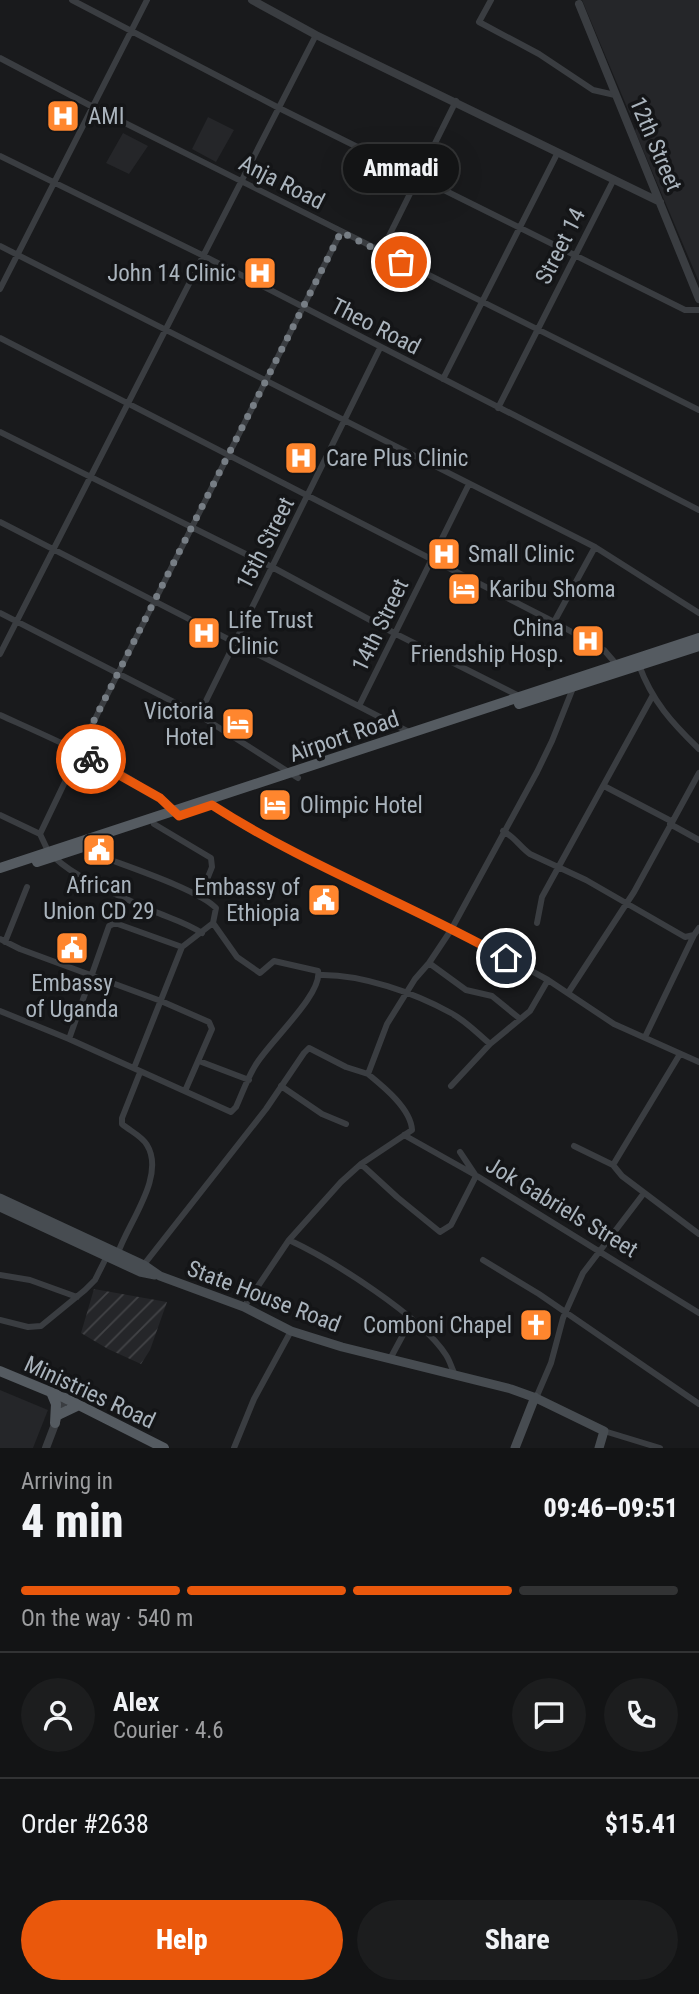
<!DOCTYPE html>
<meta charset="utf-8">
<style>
body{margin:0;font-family:"Roboto Condensed",sans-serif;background:#1c1d1e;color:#f1f3f6;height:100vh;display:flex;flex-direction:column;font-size:26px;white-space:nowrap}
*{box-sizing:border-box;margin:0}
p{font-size:23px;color:#9d9ea0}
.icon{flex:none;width:38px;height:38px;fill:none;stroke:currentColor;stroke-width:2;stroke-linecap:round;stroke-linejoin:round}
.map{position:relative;height:1448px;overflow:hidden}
.drawer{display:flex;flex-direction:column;background:#131415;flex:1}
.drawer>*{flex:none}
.pin{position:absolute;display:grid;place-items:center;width:60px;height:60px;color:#fff;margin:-30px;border:4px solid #fff;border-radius:50%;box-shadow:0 2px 7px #0007}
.courier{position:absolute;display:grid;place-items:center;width:70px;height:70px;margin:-35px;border:5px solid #ea580c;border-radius:50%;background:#fff;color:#222;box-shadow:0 2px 9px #0007}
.bubble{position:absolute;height:49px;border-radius:24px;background:#131415;box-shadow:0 7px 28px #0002,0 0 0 2px #323334;font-size:23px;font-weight:800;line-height:49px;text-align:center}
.summary em{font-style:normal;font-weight:800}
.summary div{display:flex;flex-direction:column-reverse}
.summary{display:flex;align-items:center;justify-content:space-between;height:119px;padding:0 21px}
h1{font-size:46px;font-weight:800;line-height:52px}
.bar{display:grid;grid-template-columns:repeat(4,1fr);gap:10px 7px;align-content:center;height:84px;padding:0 21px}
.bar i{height:9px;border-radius:5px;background:#323334}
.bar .active{background:#ea580c}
.bar p{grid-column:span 4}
.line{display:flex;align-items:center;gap:18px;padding:0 21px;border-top:2px solid #323334}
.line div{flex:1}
.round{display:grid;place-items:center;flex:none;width:74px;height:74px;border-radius:37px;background:#1c1d1e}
.button{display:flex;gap:14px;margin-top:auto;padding:14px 21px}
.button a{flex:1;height:80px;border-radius:42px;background:#ea580c;color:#fff;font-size:28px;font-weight:800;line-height:80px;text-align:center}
.button a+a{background:#1c1d1e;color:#f1f3f6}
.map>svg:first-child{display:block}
.built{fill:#252629}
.industrial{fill:url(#industrial-furrows)}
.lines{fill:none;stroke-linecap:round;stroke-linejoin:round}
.minor{stroke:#3a3d41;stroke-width:6}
.tertiary{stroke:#3a3d41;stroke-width:8}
.secondary{stroke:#474c51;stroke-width:9}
.primary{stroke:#555b61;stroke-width:10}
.done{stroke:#777e85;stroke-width:7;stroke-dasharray:0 12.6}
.route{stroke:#ea580c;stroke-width:9}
.labels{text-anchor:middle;stroke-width:7;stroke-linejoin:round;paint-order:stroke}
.poi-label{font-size:23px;fill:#aab4bd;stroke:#141517;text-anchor:start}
.street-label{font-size:23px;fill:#aab4bd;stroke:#141517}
</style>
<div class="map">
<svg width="699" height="1448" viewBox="0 0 699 1448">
<defs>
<pattern id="industrial-furrows" width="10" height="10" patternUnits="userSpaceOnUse" patternTransform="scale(1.75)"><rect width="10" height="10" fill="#252629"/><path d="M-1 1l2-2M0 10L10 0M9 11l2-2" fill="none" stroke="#424346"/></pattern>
</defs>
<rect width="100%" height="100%" fill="#191a1c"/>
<path class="built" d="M582,0h117v282l-64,-151 2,-4 -8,-15z
M208,117l26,13 -18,32 -24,-13z
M123,133l25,13 -19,28 -23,-11z
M298,445l15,7 -9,18 -15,-7z
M0,1390l48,20 -15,38h-33z"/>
<path class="industrial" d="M94,1289l73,13 -17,48 -9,14 -33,-15 -27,-16z"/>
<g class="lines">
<path class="minor" d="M72,0l207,108 406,202h14
M491,0l-12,22 60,32 54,36 22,5
M0,58l93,49 606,303
M0,156l204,100 495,254
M0,246l595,301 104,66
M381,252l75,-151
M0,289l147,-289
M0,338l554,284 50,28 13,15
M443,379l115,-227
M498,408l116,-229
M0,432l272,135 124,67 127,64
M0,522l409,210
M0,613l199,102 99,63
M554,622l41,-75
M0,654l316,-619
M639,665c13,36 33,58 60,84
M359,706l110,-222
M0,715c53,24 139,60 179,101
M199,715l181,-367
M604,786l67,35
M212,805l32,21 48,25 194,95 62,34 66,44 85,38
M0,815l40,19 8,17
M154,824l57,34 1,9 -12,30
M670,824l29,16
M503,831c12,6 16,15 27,23l56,26 99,57 9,-2 5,-7
M40,834l58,-121 243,-481
M96,843l7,9v5c26,10 96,33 113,51l-3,15 -31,24 -48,121
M54,857c24,23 66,39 97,53 18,8 34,12 51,23
M537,923l5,-26 111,-202
M0,939l20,10 141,52 48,21 3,7 -27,62
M5,942l22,-55
M429,963l37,27 26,6 27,22
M320,975c41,-1 95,18 131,38 15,8 27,21 39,31
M568,993l66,-101 65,-119
M0,1011l69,28 162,73 5,-5c6,-13 11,-28 19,-41 13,-23 68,-72 63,-95l-44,-10 -14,12 -23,-16 -24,-34
M645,1037l49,-102
M69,1039l40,-113 6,-3 67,24
M199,1061l50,19
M281,1086l41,28 24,10
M451,1086l39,-42 40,-33 18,-31
M404,1135l73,41 222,137
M574,1146l39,19 9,11 77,58
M361,1164l36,33 43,35 11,-7 25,-49 -16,-24
M613,1165l67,-111
M289,1240c43,20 132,76 157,115 4,6 6,14 9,20
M118,1253c10,-30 48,-77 29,-108 -5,-9 -17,-14 -25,-21v-6l17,-43
M483,1260l56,34 160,110
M142,1267l124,-158 38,-56 5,-5 37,19 22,7 19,-50 28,-45 14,-16 22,-33 86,-158 15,-31 21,-53
M0,1275l30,5 47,17
M244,1307l45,-67 52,-58 20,-18 51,-34c-1,-21 -28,-43 -44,-56
M0,1320l28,7 13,-1 44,-36 10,-10 13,-26
M390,1359l21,-39
M536,1398l15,-35 12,-45 20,-45 61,-80
M604,1431l56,17
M234,1448l20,-49 37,-68"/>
<path class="tertiary" d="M252,0l64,35 344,167
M579,4l120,295
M46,1448l19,-50"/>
<path class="secondary" d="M0,1198l144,67 16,11 84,31 47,24 51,16 169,42 25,9 68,33 -5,17
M0,1207l140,65 15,3
M515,1448l20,-51"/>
<path class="primary" d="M519,704l180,-58
M37,862l46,-15
M0,868l699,-230
M0,1371l65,27 99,50
M51,1392l5,12 -1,19
M58,1415l21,-10"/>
</g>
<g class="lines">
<path class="done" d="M91,759l-13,-7 263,-520 60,30"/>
<path class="route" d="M91,759l69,39 19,18 33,-11c93,60 198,99 294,153"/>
</g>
<defs>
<symbol id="hospital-square" viewBox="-11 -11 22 22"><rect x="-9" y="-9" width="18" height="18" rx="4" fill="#ff862e" stroke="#141517"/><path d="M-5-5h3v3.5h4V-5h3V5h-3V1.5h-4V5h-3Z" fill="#fff"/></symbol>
<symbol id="hotel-square" viewBox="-11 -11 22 22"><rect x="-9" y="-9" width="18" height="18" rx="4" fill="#ff862e" stroke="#141517"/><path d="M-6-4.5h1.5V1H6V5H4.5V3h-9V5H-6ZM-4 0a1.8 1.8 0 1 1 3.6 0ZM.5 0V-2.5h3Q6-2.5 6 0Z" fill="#fff"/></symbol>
<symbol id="civic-square" viewBox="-11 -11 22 22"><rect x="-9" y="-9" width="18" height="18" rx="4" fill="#ff862e" stroke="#141517"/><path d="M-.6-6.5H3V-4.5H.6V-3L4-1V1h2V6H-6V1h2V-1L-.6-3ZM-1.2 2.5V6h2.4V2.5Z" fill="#fff"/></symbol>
<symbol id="church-square" viewBox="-11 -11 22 22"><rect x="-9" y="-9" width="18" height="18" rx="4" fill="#ff862e" stroke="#141517"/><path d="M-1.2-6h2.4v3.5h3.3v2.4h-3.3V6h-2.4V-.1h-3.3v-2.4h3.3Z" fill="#fff"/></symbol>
</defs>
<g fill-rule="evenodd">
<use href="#hospital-square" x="44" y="97" width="38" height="38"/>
<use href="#hospital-square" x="241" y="254" width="38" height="38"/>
<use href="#hospital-square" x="282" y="439" width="38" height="38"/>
<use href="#hospital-square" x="425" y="535" width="38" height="38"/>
<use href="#hotel-square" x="445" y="570" width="38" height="38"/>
<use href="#hospital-square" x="185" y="614" width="38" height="38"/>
<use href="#hospital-square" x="569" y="622" width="38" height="38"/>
<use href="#hotel-square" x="219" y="705" width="38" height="38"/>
<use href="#hotel-square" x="256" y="786" width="38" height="38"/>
<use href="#civic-square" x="80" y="831" width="38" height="38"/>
<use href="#civic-square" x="305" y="881" width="38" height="38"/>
<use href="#civic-square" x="53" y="929" width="38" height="38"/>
<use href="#church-square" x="517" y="1306" width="38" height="38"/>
</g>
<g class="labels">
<g class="poi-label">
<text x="88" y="124">AMI</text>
<text x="236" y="281" text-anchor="end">John 14 Clinic</text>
<text x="326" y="466">Care Plus Clinic</text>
<text x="468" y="562">Small Clinic</text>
<text x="489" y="597">Karibu Shoma</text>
<text x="228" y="628">Life Trust<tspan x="228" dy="26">Clinic</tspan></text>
<text x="564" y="636" text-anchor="end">China<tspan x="564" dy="26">Friendship Hosp.</tspan></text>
<text x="214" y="719" text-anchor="end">Victoria<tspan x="214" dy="26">Hotel</tspan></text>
<text x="300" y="813">Olimpic Hotel</text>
<text x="99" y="893" text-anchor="middle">African<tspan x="99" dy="26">Union CD 29</tspan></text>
<text x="300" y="895" text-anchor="end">Embassy of<tspan x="300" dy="26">Ethiopia</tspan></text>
<text x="72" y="991" text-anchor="middle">Embassy<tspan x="72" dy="26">of Uganda</tspan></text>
<text x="512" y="1333" text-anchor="end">Comboni Chapel</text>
</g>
<g class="street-label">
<text transform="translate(656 144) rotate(67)" y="8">12th Street</text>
<text transform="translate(282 182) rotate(27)" y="8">Anja Road</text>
<text transform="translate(560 246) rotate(-63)" y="8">Street 14</text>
<text transform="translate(376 326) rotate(27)" y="8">Theo Road</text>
<text transform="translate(265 543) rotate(-63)" y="8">15th Street</text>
<text transform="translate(380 625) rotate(-64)" y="8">14th Street</text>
<text transform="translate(344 736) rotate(-19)" y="8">Airport Road</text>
<text transform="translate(562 1207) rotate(31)" y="8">Jok Gabriels Street</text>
<text transform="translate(264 1296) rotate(21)" y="8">State House Road</text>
<text transform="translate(90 1392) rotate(25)" y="8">Ministries Road</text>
</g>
</g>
</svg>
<div class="pin" style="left:401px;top:262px;background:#ea580c"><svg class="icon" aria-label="bag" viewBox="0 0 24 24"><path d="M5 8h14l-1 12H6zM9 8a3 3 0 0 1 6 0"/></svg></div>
<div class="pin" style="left:506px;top:958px;background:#1f2937"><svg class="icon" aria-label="home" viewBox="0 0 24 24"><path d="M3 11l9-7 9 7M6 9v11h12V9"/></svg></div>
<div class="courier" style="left:91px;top:759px"><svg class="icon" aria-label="bike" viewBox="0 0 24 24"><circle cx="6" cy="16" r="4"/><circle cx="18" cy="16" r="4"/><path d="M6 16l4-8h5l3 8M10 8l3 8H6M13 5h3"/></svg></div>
<div class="bubble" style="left:343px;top:144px;width:116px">Ammadi</div>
</div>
<section class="drawer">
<div class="summary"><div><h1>4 min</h1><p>Arriving in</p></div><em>09:46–09:51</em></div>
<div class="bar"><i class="active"></i><i class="active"></i><i class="active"></i><i></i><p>On the way · 540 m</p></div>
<div class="line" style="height:126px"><a class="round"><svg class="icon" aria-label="person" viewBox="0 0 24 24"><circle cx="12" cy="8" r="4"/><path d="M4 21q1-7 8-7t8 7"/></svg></a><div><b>Alex</b><p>Courier · 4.6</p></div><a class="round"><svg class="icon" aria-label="chat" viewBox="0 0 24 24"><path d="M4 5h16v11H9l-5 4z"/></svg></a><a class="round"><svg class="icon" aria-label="phone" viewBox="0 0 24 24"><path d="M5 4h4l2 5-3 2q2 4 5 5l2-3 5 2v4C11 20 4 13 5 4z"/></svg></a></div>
<div class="line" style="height:91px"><div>Order #2638</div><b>$15.41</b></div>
<div class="button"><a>Help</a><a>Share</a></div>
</section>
